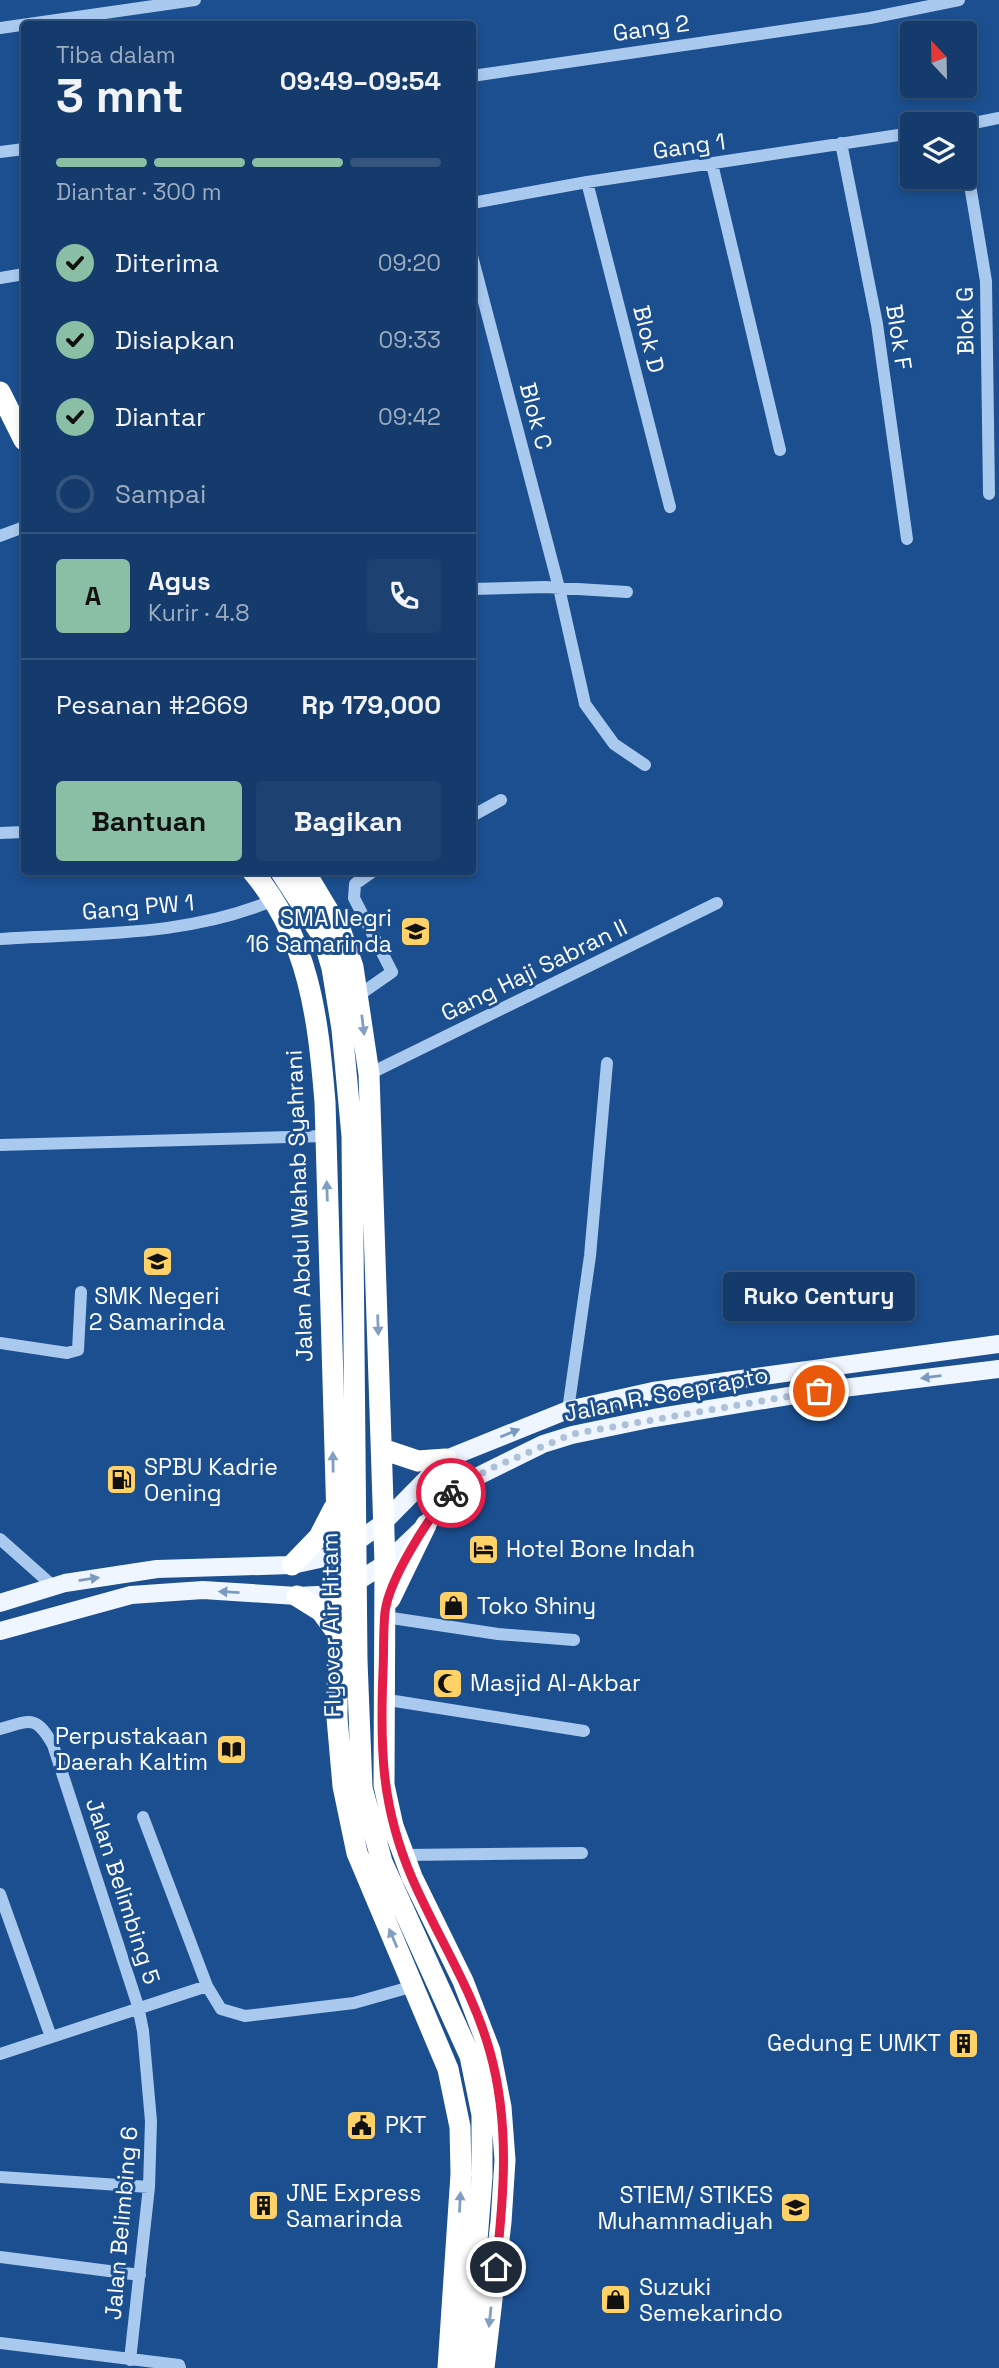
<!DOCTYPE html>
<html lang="id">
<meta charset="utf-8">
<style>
body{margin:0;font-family:"Space Grotesk",sans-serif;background:#1d4271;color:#f1f3f6;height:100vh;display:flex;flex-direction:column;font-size:26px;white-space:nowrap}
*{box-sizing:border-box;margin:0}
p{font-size:23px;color:#9dadc1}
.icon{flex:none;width:38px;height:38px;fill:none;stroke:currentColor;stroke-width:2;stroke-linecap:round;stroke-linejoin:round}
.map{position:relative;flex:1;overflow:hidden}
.panel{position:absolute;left:21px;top:21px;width:455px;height:854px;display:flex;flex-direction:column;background:#143b6b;border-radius:7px;box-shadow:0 4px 10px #0003,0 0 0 2px #33557e}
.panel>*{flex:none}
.needle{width:46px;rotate:338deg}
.tools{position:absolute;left:900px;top:21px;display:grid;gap:14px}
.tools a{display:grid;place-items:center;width:77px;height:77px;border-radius:7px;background:#143b6b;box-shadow:0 4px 10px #0003,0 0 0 2px #33557e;font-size:35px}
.pin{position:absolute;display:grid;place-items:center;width:60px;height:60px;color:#fff;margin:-30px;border:4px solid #fff;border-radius:50%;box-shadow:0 2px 7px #0007}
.courier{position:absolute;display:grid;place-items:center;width:70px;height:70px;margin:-35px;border:5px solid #e11d48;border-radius:50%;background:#fff;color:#222;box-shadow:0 2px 9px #0007}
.bubble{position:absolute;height:49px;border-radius:7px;background:#143b6b;box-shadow:0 4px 10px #0003,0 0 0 2px #33557e;font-size:23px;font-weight:700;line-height:49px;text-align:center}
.summary em{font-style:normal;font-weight:700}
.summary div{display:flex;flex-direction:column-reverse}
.summary{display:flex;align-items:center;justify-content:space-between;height:119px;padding:0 35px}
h1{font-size:46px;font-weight:700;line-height:52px}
.bar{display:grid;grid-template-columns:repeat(4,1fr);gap:10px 7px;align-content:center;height:84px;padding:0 35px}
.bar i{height:9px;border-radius:5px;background:#33557e}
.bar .current{background:#8abfa5}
.bar p{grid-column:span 4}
.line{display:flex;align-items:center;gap:18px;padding:0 35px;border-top:2px solid #33557e}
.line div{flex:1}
.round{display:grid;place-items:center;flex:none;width:74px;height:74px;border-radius:7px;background:#1d4271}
ol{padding:0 35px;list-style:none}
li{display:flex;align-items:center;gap:21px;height:77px}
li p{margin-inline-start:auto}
li .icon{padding:7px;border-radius:50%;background:#8abfa5;color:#111;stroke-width:4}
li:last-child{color:#9dadc1}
li i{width:38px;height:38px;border:4px solid #33557e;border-radius:50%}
.cta{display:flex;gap:14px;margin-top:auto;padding:14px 35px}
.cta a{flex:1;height:80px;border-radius:7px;background:#8abfa5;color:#111;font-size:28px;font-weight:700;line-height:80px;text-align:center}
.cta a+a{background:#1d4271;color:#f1f3f6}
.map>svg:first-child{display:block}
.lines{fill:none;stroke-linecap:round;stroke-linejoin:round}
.minor{stroke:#a9c9ee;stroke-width:12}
.major{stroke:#f0f6ff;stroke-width:18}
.highway{stroke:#fff;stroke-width:21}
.oneway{fill:#829ec1}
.oneway2{fill:#7b9ac1}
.done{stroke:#afc1d8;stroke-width:7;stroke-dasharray:0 12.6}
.route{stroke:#e11d48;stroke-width:9}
.labels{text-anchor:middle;stroke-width:6;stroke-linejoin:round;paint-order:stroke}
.street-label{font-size:23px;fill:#fff;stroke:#1b4f8f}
.poi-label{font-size:23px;fill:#fff;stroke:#1b4f8f;text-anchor:start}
</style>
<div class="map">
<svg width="999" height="2368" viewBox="0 0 999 2368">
<rect width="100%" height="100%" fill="#1b4f8f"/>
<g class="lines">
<path class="minor" d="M0,28l195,-28
M472,76l398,-58 89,-18
M964,125l35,-7
M841,143l36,181 30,215
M964,149l22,132 3,213
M0,152l24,-3
M712,164l68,286
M587,182l83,325
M472,203l115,-21 325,-49
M472,256l87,332 26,116 29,40 31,21
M0,278l24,-4
M0,536l24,-9
M472,589l73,-2 82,5
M472,816l29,-16
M0,833l24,-1
M0,939c92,-6 190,-2 276,-40
M359,995l33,-23 -38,-74 1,-14 17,-12
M369,1074l348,-171
M0,1145l325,-9
M0,1343l67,10 11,-3 3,-58
M568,1410l22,-154 17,-193
M0,1539l53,47
M385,1617l113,17 76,6
M382,1699l202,32
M0,1729c31,-9 36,-14 53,16l85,261 5,25 8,90 -2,66 -19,173
M143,1817l64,169
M404,1855l178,-2
M0,1894l51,143
M0,2054l207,-68 14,23 24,7 109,-13 60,-17
M0,2177l149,10
M0,2257l140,18
M0,2343l179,22 1,3"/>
<path class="major" d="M0,1603l65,-20 92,-14 135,-4 46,-10 45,-32 63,-64 122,-49 85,-19 346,-47
M0,1631l131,-36 72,-5 94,6 40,-2 48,-30 41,-39 30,-38 87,-43 29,-9 82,-17 165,-27 180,-22"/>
<path class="highway" d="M0,392l24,48
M253,872c56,67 65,145 72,230l13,453 -1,163 6,68 14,67 91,216 12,58 1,47 -13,194
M281,872l42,65 9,31 10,61 10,107 5,525 5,127 20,74 88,194 12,59v62l-15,191
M305,872l36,60 12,35 16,107 16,490 -1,221 9,41 19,51 51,104 27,70 11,56 4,53 -4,62 -17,146
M382,1449l36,12 28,-2
M292,1565l27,-28 15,-29
M297,1596l24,15 17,23
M390,1599l36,-74"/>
</g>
<defs><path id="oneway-solid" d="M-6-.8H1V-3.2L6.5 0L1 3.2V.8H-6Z" transform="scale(1.75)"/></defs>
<g class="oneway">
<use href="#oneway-solid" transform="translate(363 1025) rotate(83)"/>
<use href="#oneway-solid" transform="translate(327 1191) rotate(-92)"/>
<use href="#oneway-solid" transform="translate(378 1325) rotate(88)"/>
<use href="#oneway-solid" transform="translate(333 1462) rotate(-91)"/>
<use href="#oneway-solid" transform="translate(393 1938) rotate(-113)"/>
<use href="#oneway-solid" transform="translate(460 2202) rotate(-87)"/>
<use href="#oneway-solid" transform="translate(490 2317) rotate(96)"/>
</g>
<g class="oneway2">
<use href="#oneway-solid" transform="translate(931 1377) rotate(173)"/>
<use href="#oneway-solid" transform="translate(510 1433) rotate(-22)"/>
<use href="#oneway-solid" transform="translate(89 1579) rotate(-9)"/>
<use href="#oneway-solid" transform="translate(229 1592) rotate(-177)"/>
</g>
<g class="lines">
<path class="done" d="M451,1493l36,-23 85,-36 247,-43"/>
<path class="route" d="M451,1493c-23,24 -62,87 -66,119 -2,19 -1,40 -2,59 -3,77 -2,135 29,207 25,58 61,112 78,174 20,71 14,143 6,215"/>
</g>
<defs>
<symbol id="school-square" viewBox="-11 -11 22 22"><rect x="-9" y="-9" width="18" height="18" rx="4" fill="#ffd166" stroke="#1b4f8f"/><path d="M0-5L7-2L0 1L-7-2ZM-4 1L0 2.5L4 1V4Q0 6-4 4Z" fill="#111"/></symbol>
<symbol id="fuel-square" viewBox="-11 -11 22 22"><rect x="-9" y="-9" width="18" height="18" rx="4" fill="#ffd166" stroke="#1b4f8f"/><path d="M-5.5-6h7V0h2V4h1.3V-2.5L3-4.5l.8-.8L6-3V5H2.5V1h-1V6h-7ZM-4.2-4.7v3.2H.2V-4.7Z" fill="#111"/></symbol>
<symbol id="hotel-square" viewBox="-11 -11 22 22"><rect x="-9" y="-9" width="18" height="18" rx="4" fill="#ffd166" stroke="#1b4f8f"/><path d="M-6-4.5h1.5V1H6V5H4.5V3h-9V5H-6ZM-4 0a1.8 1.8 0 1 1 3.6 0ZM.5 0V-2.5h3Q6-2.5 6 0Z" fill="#111"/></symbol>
<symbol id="shop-square" viewBox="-11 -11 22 22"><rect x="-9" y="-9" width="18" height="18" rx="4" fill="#ffd166" stroke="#1b4f8f"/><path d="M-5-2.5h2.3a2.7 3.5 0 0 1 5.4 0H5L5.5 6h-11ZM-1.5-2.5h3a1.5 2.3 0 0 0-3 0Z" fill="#111"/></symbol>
<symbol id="mosque-square" viewBox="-11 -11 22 22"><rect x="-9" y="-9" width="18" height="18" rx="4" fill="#ffd166" stroke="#1b4f8f"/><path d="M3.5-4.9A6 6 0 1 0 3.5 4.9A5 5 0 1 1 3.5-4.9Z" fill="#111"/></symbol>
<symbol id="library-square" viewBox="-11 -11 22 22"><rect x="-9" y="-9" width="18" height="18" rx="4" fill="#ffd166" stroke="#1b4f8f"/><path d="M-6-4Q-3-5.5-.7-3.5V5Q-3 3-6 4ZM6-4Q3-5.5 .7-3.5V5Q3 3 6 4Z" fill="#111"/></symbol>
<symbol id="building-square" viewBox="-11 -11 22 22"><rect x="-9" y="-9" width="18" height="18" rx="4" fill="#ffd166" stroke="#1b4f8f"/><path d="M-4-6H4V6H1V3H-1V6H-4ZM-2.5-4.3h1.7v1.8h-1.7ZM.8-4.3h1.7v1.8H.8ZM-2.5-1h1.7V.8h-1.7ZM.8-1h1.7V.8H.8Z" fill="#111"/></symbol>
<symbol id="civic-square" viewBox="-11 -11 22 22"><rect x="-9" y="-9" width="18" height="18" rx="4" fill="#ffd166" stroke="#1b4f8f"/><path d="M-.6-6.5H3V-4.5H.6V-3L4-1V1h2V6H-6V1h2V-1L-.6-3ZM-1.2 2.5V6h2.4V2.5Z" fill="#111"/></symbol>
<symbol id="university-square" viewBox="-11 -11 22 22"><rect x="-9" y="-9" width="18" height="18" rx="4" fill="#ffd166" stroke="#1b4f8f"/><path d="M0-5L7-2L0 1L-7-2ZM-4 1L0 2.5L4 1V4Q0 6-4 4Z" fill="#111"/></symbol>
</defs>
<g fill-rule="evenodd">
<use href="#school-square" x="398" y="914" width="35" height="35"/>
<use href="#school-square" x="140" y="1244" width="35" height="35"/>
<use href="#fuel-square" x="104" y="1462" width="35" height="35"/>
<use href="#hotel-square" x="466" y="1532" width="35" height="35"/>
<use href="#shop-square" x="436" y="1588" width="35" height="35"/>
<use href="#mosque-square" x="430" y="1666" width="35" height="35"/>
<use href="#library-square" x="214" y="1732" width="35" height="35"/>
<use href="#building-square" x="946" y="2026" width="35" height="35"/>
<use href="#civic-square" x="344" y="2108" width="35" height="35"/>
<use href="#building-square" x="246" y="2188" width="35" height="35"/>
<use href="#university-square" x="778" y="2190" width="35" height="35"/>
<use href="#shop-square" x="598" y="2282" width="35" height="35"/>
</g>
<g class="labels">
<g class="street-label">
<text transform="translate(651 28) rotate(-8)" y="8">Gang 2</text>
<text transform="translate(689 146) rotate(-8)" y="8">Gang 1</text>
<text transform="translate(965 321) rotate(-91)" y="8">Blok G</text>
<text transform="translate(899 337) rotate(81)" y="8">Blok F</text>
<text transform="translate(649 339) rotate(76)" y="8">Blok D</text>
<text transform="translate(536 416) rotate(75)" y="8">Blok C</text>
<text transform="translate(138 907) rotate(-5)" y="8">Gang PW 1</text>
<text transform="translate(534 970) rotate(-26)" y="8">Gang Haji Sabran II</text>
<text transform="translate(299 1206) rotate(-92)" y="8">Jalan Abdul Wahab Syahrani</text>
<text transform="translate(666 1394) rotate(-11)" y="8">Jalan R. Soeprapto</text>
<text transform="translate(331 1625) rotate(-91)" y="8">Flyover Air Hitam</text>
<text transform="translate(123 1891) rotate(72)" y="8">Jalan Belimbing 5</text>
<text transform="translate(121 2223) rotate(-85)" y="8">Jalan Belimbing 6</text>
</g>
<g class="poi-label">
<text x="392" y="926" text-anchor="end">SMA Negri<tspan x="392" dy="26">16 Samarinda</tspan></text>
<text x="157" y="1304" text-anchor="middle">SMK Negeri<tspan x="157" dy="26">2 Samarinda</tspan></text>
<text x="144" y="1475">SPBU Kadrie<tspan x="144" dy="26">Oening</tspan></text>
<text x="506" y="1557">Hotel Bone Indah</text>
<text x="477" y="1614">Toko Shiny</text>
<text x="470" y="1691">Masjid Al-Akbar</text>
<text x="208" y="1744" text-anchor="end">Perpustakaan<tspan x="208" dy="26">Daerah Kaltim</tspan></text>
<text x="941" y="2051" text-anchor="end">Gedung E UMKT</text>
<text x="385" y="2133">PKT</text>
<text x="286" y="2201">JNE Express<tspan x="286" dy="26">Samarinda</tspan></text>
<text x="773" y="2203" text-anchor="end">STIEM/ STIKES<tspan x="773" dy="26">Muhammadiyah</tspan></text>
<text x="639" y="2295">Suzuki<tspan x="639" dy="26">Semekarindo</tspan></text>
</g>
</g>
</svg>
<div class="tools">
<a><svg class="needle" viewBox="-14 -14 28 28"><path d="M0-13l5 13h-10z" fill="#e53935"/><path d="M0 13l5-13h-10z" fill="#9dadc1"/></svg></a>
<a><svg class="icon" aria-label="layers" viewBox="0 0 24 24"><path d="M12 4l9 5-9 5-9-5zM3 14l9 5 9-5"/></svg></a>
</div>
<div class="pin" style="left:819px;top:1391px;background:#ea580c"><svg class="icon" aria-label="bag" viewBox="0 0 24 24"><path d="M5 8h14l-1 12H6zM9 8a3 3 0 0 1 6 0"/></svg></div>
<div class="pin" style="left:496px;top:2267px;background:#1f2937"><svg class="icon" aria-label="home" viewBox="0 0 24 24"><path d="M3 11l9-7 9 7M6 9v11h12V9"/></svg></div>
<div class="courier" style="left:451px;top:1493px"><svg class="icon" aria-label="bike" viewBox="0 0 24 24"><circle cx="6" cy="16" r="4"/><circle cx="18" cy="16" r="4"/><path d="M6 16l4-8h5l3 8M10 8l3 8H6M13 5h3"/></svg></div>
<div class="bubble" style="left:723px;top:1272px;width:192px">Ruko Century</div>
<section class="panel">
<div class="summary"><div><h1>3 mnt</h1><p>Tiba dalam</p></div><em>09:49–09:54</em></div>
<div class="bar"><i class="current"></i><i class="current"></i><i class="current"></i><i></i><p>Diantar · 300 m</p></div>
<ol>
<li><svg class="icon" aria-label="check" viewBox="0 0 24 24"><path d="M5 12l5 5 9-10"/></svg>Diterima<p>09:20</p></li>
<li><svg class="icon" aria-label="check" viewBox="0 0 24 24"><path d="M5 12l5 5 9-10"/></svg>Disiapkan<p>09:33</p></li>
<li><svg class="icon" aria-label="check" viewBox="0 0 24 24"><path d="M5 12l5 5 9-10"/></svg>Diantar<p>09:42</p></li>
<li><i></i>Sampai</li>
</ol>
<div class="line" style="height:126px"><b class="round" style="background:#8abfa5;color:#111">A</b><div><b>Agus</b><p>Kurir · 4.8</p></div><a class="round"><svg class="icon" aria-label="phone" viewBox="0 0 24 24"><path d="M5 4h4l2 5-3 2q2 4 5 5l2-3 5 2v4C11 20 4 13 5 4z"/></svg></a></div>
<div class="line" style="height:91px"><div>Pesanan #2669</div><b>Rp 179,000</b></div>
<div class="cta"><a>Bantuan</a><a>Bagikan</a></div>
</section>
</div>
